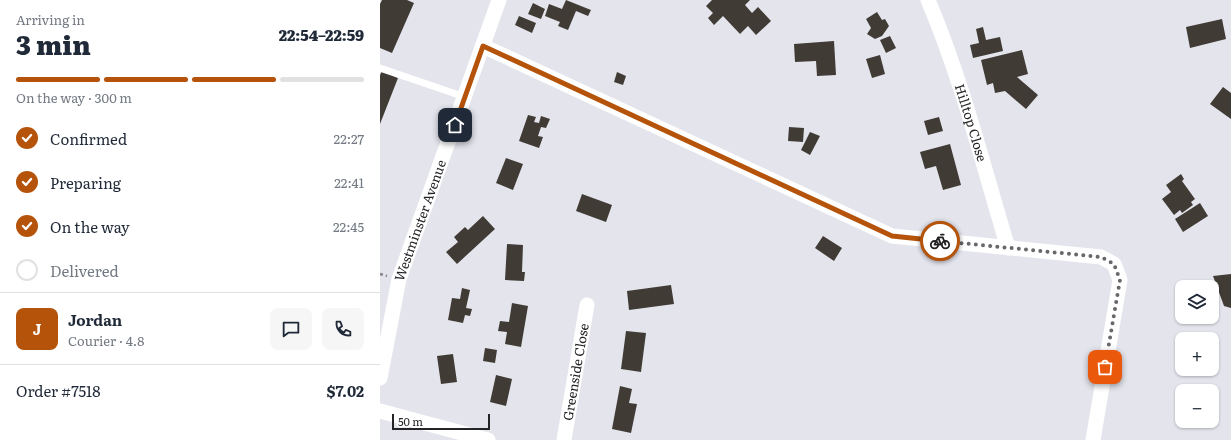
<!DOCTYPE html>
<meta charset="utf-8">
<style>
body{margin:0;font-family:Literata,serif;background:#f6f6f7;color:#1f2937;height:100vh;display:flex;flex-direction:column;font-size:15px;white-space:nowrap}
*{box-sizing:border-box;margin:0}
p{font-size:13px;color:#747a83}
.icon{flex:none;width:22px;height:22px;fill:none;stroke:currentColor;stroke-width:2;stroke-linecap:round;stroke-linejoin:round}
.map{position:relative;flex:1;overflow:hidden}
.sheet{display:flex;flex-direction:column;background:#fff;width:380px}
.sheet>*{flex:none}
.tools{position:absolute;left:795px;top:280px;display:grid;gap:8px}
.tools a{display:grid;place-items:center;width:44px;height:44px;border-radius:8px;background:#fff;box-shadow:0 1px 3px #0004;font-size:20px}
.scale{position:absolute;left:12px;bottom:10px;width:98px;box-sizing:border-box;padding-left:4px;border:2px solid #242427;border-top:0;font-size:11px;line-height:14px;white-space:nowrap;color:#242427;-webkit-text-stroke:3px #fff;paint-order:stroke}
.pin{position:absolute;display:grid;place-items:center;width:34px;height:34px;color:#fff;margin:-17px;border-radius:8px;box-shadow:0 2px 6px #0006}
.courier{position:absolute;display:grid;place-items:center;width:40px;height:40px;margin:-20px;border:3px solid #b45309;border-radius:50%;background:#fff;color:#222;box-shadow:0 1px 5px #0007}
.headline em{font-style:normal;font-weight:800}
.headline div{display:flex;flex-direction:column-reverse}
.headline{display:flex;align-items:center;justify-content:space-between;height:68px;padding:0 16px}
h1{font-size:26px;font-weight:800;line-height:30px}
.bar{display:grid;grid-template-columns:repeat(4,1fr);gap:6px 4px;align-content:center;height:48px;padding:0 16px}
.bar i{height:5px;border-radius:3px;background:#e0e1e3}
.bar .on{background:#b45309}
.bar p{grid-column:span 4}
.line{display:flex;align-items:center;gap:10px;padding:0 16px;border-top:1px solid #e0e1e3}
.line div{flex:1}
.round{display:grid;place-items:center;flex:none;width:42px;height:42px;border-radius:8px;background:#f6f6f7}
ol{padding:0 16px;list-style:none}
li{display:flex;align-items:center;gap:12px;height:44px}
li p{margin-inline-start:auto}
li .icon{padding:4px;border-radius:50%;background:#b45309;color:#fff;stroke-width:4}
li:last-child{color:#747a83}
li i{width:22px;height:22px;border:2px solid #e0e1e3;border-radius:50%}
main{display:flex;flex:1;min-height:0}
.map>svg:first-child{display:block}
.building{fill:#403b35}
.lines{fill:none;stroke-linecap:round;stroke-linejoin:round}
.path{stroke:#838389;stroke-width:2.5;stroke-dasharray:3 3;stroke-linecap:butt}
.service{stroke:#fff;stroke-width:7}
.minor{stroke:#fff;stroke-width:15}
.done{stroke:#67676c;stroke-width:4;stroke-dasharray:0 7.2}
.route{stroke:#b45309;stroke-width:5}
.labels{text-anchor:middle;stroke-width:4;stroke-linejoin:round;paint-order:stroke}
.street-label{font-size:13px;fill:#242427;stroke:#fff}
</style>
<main>
<section class="sheet">
<div class="headline"><div><h1>3 min</h1><p>Arriving in</p></div><em>22:54–22:59</em></div>
<div class="bar"><i class="on"></i><i class="on"></i><i class="on"></i><i></i><p>On the way · 300 m</p></div>
<ol>
<li><svg class="icon" aria-label="check" viewBox="0 0 24 24"><path d="M5 12l5 5 9-10"/></svg>Confirmed<p>22:27</p></li>
<li><svg class="icon" aria-label="check" viewBox="0 0 24 24"><path d="M5 12l5 5 9-10"/></svg>Preparing<p>22:41</p></li>
<li><svg class="icon" aria-label="check" viewBox="0 0 24 24"><path d="M5 12l5 5 9-10"/></svg>On the way<p>22:45</p></li>
<li><i></i>Delivered</li>
</ol>
<div class="line" style="height:72px"><b class="round" style="background:#b45309;color:#fff">J</b><div><b>Jordan</b><p>Courier · 4.8</p></div><a class="round"><svg class="icon" aria-label="chat" viewBox="0 0 24 24"><path d="M4 5h16v11H9l-5 4z"/></svg></a><a class="round"><svg class="icon" aria-label="phone" viewBox="0 0 24 24"><path d="M5 4h4l2 5-3 2q2 4 5 5l2-3 5 2v4C11 20 4 13 5 4z"/></svg></a></div>
<div class="line" style="height:52px"><div>Order #7518</div><b>$7.02</b></div>
</section>
<div class="map">
<svg width="851" height="440" viewBox="0 0 851 440">
<rect width="100%" height="100%" fill="#e4e4ed"/>
<path class="building" d="M2,0h25l7,3 -22,50 -12,-5v-44z
M186,0l25,10 -3,6 -12,-5 -8,19 -10,-4 2,-4 -15,-6 4,-12 13,5z
M332,0h38l-5,5 7,8 6,-6 13,14 -15,14 -8,-9 -8,8 -17,-18 -9,9 -6,-7 5,-5 -7,-7z
M153,3l12,6 -4,10 -13,-5z
M497,12l5,8 3,-1 4,7 -7,10 -7,3 -8,-5 4,-6 -5,-9z
M139,16l17,7 -4,10 -17,-8z
M842,19l4,20 -36,9 -4,-21z
M603,27l3,13 14,-3 3,14 -30,7 -3,-13 9,-2 -3,-14z
M510,36l6,12 -10,5 -6,-13z
M454,41l2,34 -19,1 -1,-15 -21,1 -1,-18z
M642,50l6,24 -11,3 21,18 -12,14 -21,-18 -10,2 -2,-10 -6,2 -6,-25z
M500,55l5,19 -13,4 -6,-19z
M2,71l16,7 -18,46v-49z
M237,72l9,4 -3,9 -9,-3z
M843,87l8,6v26l-21,-15z
M148,115l8,2 -2,5 5,1 2,-7 9,3 -4,9 -5,-1 -3,9 5,1 -4,11 -20,-7z
M559,117l4,14 -15,4 -4,-14z
M409,127l15,1 -1,14 -15,-1z
M430,132l10,4 -10,19 -9,-5z
M570,144l11,41 -18,5 -7,-24 -11,3 -5,-17z
M126,158l17,6 -10,26 -17,-7z
M801,174l3,5 -2,2 13,18 -4,3 2,3 -11,8 -2,-3 -6,5 -12,-16 9,-7 -5,-7z
M202,194l30,11 -6,17 -30,-11z
M820,203l8,13 -25,16 -8,-13z
M103,216l12,13 -38,35 -11,-12 12,-10 -4,-5 11,-10 3,3z
M443,236l19,12 -8,13 -19,-13z
M127,244l16,1 -1,27h3l-1,9 -19,-1z
M851,274v34l-7,-2 -11,-30z
M291,285l3,19 -45,6 -2,-19z
M82,288l8,2 -4,18 6,1 -2,7 -5,-1 -2,8 -15,-3 4,-22 8,1z
M132,303l16,3 -7,41 -16,-3 2,-12 -9,-1 2,-10 9,1z
M246,331l20,2 -5,39 -20,-3z
M105,348l12,2 -2,13 -12,-2z
M73,354l4,28 -16,2 -4,-28z
M116,375l16,4 -6,27 -16,-4z
M240,386l12,3 -3,14 8,1 -6,29 -19,-4z"/>
<g class="lines">
<path class="path" d="M0,274l7,2"/>
<path class="service" d="M0,68l85,29"/>
<g class="minor">
<path id="s1" d="M548,0c34,80 55,165 80,248"/>
<path d="M103,46l409,190 209,21 13,7 6,16 -27,160"/>
<path id="s2" d="M0,378l19,-99 100,-279"/>
<path d="M0,411l108,29"/>
<path id="s3" d="M184,440l23,-135"/>
</g>
</g>
<g class="lines">
<path class="done" d="M560,241l161,16 13,7 6,16 -15,87"/>
<path class="route" d="M75,125l28,-79 409,190 48,5"/>
</g>
<g class="labels">
<g class="street-label">
<text dy="5" stroke="none"><textPath href="#s1" startOffset="130">Hilltop Close</textPath></text>
<text dy="5" stroke="none"><textPath href="#s2" startOffset="163">Westminster Avenue</textPath></text>
<text dy="5" stroke="none"><textPath href="#s3" startOffset="69">Greenside Close</textPath></text>
</g>
</g>
</svg>
<div class="tools">
<a><svg class="icon" aria-label="layers" viewBox="0 0 24 24"><path d="M12 4l9 5-9 5-9-5zM3 14l9 5 9-5"/></svg></a>
<a>+</a>
<a>−</a>
</div>
<div class="scale">50 m</div>
<div class="pin" style="left:725px;top:367px;background:#ea580c"><svg class="icon" aria-label="bag" viewBox="0 0 24 24"><path d="M5 8h14l-1 12H6zM9 8a3 3 0 0 1 6 0"/></svg></div>
<div class="pin" style="left:75px;top:125px;background:#1f2937"><svg class="icon" aria-label="home" viewBox="0 0 24 24"><path d="M3 11l9-7 9 7M6 9v11h12V9"/></svg></div>
<div class="courier" style="left:560px;top:241px"><svg class="icon" aria-label="bike" viewBox="0 0 24 24"><circle cx="6" cy="16" r="4"/><circle cx="18" cy="16" r="4"/><path d="M6 16l4-8h5l3 8M10 8l3 8H6M13 5h3"/></svg></div>
</div>
</main>
